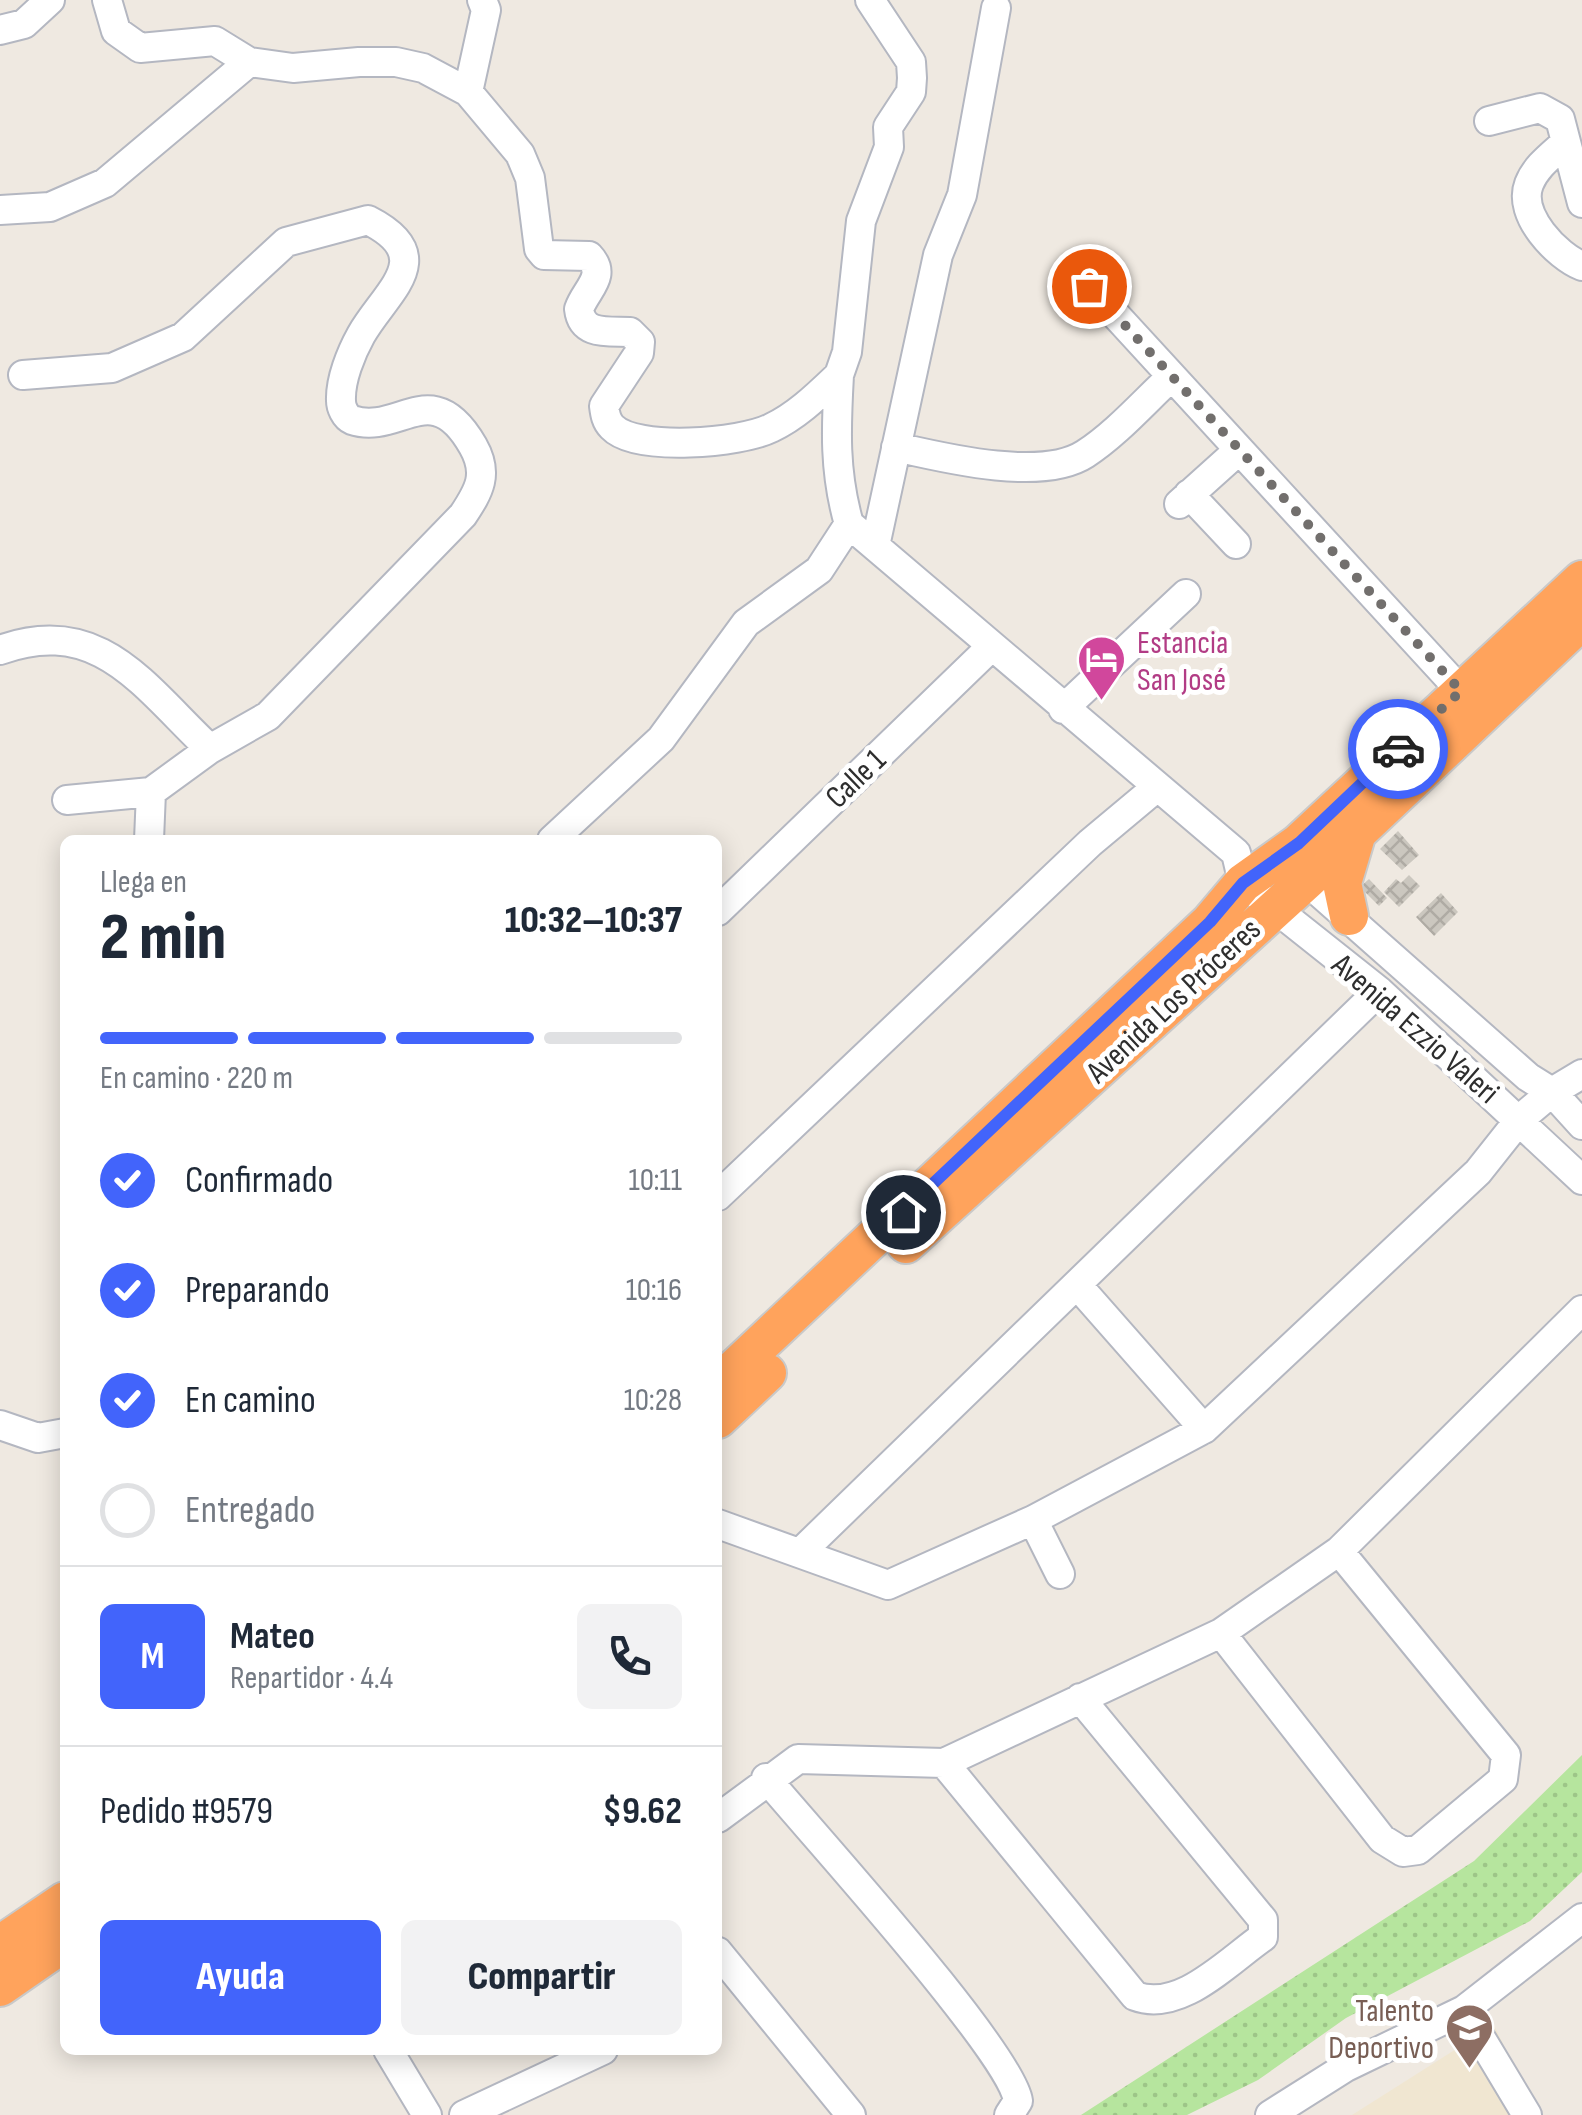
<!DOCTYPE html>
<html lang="es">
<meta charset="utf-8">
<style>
body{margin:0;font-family:"Sofia Sans Condensed",sans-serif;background:#f2f2f3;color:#1f2937;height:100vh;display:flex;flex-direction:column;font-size:38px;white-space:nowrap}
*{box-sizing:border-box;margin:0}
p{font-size:32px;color:#747a83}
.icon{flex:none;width:55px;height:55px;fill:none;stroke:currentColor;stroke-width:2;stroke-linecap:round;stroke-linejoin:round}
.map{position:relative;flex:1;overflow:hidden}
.side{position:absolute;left:60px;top:835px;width:662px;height:1220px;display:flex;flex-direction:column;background:#fff;border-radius:15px;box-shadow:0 5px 25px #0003}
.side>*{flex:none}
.pin{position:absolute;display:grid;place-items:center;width:85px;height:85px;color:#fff;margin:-42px;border:5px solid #fff;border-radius:50%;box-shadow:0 2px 10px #0007}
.courier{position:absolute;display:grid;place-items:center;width:100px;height:100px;margin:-50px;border:8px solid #4264fb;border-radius:50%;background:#fff;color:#222;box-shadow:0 2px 12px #0007}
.head em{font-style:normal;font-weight:800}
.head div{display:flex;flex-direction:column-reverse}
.head{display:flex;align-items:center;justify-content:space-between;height:170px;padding:0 40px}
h1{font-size:65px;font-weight:800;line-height:75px}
.bar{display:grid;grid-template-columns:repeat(4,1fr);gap:15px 10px;align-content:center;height:120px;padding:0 40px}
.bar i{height:12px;border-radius:8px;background:#e0e1e3}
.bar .active{background:#4264fb}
.bar p{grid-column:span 4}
.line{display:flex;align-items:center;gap:25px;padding:0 40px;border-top:2px solid #e0e1e3}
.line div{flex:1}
.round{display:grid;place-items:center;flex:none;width:105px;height:105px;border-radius:15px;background:#f2f2f3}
ol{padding:0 40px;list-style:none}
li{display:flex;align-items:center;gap:30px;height:110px}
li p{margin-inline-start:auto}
li .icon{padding:10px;border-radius:50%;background:#4264fb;color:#fff;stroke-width:4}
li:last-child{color:#747a83}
li i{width:55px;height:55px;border:5px solid #e0e1e3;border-radius:50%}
.cta{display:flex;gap:20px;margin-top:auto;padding:20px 40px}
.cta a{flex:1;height:115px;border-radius:15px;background:#4264fb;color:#fff;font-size:40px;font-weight:800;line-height:115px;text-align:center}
.cta a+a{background:#f2f2f3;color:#1f2937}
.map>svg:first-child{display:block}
.education{fill:#f0e6d1}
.grass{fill:url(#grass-dots)}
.building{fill:url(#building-cross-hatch)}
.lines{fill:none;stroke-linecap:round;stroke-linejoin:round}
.minor-casing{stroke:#b4b7c1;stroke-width:32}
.highway-casing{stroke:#c9c9c9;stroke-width:42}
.minor{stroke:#fff;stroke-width:28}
.highway{stroke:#ffa35c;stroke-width:38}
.done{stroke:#726f6d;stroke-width:10;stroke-dasharray:0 18}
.route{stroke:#4264fb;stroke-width:12}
.labels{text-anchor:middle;stroke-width:10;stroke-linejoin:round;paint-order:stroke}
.hotel-label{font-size:32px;fill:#b23c85;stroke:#fff;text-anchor:start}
.street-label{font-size:32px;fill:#2e2e2e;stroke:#fff}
.education-label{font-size:32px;fill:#785e54;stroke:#fff;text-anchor:end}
</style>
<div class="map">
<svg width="1582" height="2115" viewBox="0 0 1582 2115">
<defs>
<pattern id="grass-dots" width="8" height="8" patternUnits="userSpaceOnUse" patternTransform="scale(2.5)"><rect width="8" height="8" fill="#b6e59e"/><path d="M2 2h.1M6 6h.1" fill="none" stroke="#9dc588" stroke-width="1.8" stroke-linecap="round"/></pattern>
<pattern id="building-cross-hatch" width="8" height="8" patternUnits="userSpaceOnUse" patternTransform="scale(2.5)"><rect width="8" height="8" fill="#cbc7bf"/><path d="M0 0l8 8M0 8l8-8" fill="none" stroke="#afaba4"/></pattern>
</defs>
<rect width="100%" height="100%" fill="#efe9e1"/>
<path class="education" d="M1494,2025l43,90h-185z"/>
<path class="grass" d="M1582,1755v117l-52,49 -184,97 -88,62 -71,35h-106l393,-254z"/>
<path class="building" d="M1398,831l21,24 -17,15 -22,-21z
M1409,875l11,11 -21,21 -15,-15 12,-13 5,4z
M1369,879l18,19 -8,8 -19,-19z
M1441,893l17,19 -24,24 -18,-19z"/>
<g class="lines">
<defs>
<path id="minor" d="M107,0l9,31 24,17 75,-7 34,21 44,6 66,-6h37l27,6 45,24 52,62 10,24 9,71 5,6 45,1c19,20 -3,33 -10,53 3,27 29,22 51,23l10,10 -1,11 -35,53c1,8 2,15 8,21 24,25 129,16 159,1 26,-12 48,-34 68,-53 -3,53 -5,97 10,149l387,329 7,30 136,108 203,189
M0,30l24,-6 26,-24
M468,92l18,-82 -4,-10
M1489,121l51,-13 20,11 6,23c-14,13 -30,24 -37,42 -12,31 28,72 53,82
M1566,142l16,61
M0,210l50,-3 55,-24 144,-121
M1089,286l372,405
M23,375l89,-7 71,-31 103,-95 82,-22c73,37 17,72 -7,115 -10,18 -21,45 -20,66 0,6 4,16 11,19 47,16 80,-46 121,26 16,28 6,45 -10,69l-195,201 -58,33 -59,43 -84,8
M839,375l8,-23 14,-131 28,-74 -1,-20 23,-35 1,-14 -1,-16 -41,-62
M896,447c48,11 146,35 189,7 31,-20 59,-52 86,-77
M1189,494l47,50
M1179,504l60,-54
M875,546l63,-291 24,-60 34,-187
M0,650c100,-36 144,37 210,99
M1063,709l123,-115
M149,840l2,-48
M552,840l109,-101 85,-116 73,-53 30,-46
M1295,871l233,206 24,15 30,33
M718,911l274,-265
M718,1196l372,-353 67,-56
M1079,1287l125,142
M0,1425l38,13 27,-5
M1033,1520l27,54
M718,1524l170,61 145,-65 171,-91 274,-257 42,-53 32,-27 30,-18
M801,1552l578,-561
M1221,1633l161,206 21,13 15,-2 85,-71 3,-24 -167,-204
M944,1763l191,233c45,17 92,-34 128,-59v-17l-183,-222
M766,1778c44,53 246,275 252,323l-9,14
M718,1818l80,-59 146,4 277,-130 118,-82 243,-241
M718,1952l133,163
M1464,2010l63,105
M388,2050l39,65
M464,2115l139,-65
M1270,2115l76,-48 118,-57 118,-92"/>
<path id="highway" d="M1349,916l-7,-33 14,-47
M906,1244l401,-364 275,-260
M718,1384l492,-462 33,-39 56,-40 283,-263
M718,1419l49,-46
M0,1945l65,-44
M0,1987l65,-45"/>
</defs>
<use href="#minor" class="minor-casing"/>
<use href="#highway" class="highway-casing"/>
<use href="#minor" class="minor"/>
<use href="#highway" class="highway"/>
</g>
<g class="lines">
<path class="done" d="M1089,286l372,405 -63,58"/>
<path class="route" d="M903,1212l307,-290 33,-39 56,-40 99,-94"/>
</g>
<defs>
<symbol id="hotel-pin" viewBox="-11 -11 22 30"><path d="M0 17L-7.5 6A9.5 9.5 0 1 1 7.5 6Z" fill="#d1479c" stroke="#fff"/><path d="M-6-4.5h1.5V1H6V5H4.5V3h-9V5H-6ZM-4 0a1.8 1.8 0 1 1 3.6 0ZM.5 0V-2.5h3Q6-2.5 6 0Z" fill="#fff"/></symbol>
<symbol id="university-pin" viewBox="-11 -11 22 30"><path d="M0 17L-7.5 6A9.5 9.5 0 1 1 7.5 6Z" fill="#8d6e63" stroke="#fff"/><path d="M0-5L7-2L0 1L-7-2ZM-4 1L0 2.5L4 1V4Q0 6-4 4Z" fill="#fff"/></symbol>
</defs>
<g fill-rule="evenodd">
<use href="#hotel-pin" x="1074" y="632" width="55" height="75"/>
<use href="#university-pin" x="1442" y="2000" width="55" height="75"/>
</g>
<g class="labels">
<g class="hotel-label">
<text x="1137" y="653">Estancia<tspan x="1137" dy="37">San José</tspan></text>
</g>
<g class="street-label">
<text transform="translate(855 778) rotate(-44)" y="11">Calle 1</text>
<text transform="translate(1173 1000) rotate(-43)" y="11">Avenida Los Próceres</text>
<text transform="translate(1416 1028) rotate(41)" y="11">Avenida Ezzio Valeri</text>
</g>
<g class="education-label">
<text x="1434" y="2021">Talento<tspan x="1434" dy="37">Deportivo</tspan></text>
</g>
</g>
</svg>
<div class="pin" style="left:1089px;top:286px;background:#ea580c"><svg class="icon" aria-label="bag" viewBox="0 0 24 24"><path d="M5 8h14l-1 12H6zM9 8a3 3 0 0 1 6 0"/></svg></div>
<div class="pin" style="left:903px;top:1212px;background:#1f2937"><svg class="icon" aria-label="home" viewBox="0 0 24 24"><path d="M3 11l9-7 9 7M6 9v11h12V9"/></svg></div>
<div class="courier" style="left:1398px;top:749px"><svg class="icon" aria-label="car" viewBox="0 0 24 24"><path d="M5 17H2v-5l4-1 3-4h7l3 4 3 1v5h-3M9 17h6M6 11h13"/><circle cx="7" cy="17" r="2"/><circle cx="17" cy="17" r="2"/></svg></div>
<section class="side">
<div class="head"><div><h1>2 min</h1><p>Llega en</p></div><em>10:32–10:37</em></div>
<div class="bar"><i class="active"></i><i class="active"></i><i class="active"></i><i></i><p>En camino · 220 m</p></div>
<ol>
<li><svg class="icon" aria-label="check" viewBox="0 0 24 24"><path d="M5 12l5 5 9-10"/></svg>Confirmado<p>10:11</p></li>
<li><svg class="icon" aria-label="check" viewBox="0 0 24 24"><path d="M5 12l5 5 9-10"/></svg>Preparando<p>10:16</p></li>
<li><svg class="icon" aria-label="check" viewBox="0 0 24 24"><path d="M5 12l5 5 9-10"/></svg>En camino<p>10:28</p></li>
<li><i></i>Entregado</li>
</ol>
<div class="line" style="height:180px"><b class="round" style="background:#4264fb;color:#fff">M</b><div><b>Mateo</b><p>Repartidor · 4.4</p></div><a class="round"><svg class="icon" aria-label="phone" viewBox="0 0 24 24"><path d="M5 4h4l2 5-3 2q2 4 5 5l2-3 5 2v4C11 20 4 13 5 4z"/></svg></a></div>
<div class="line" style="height:130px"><div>Pedido #9579</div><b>$9.62</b></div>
<div class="cta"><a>Ayuda</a><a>Compartir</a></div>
</section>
</div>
